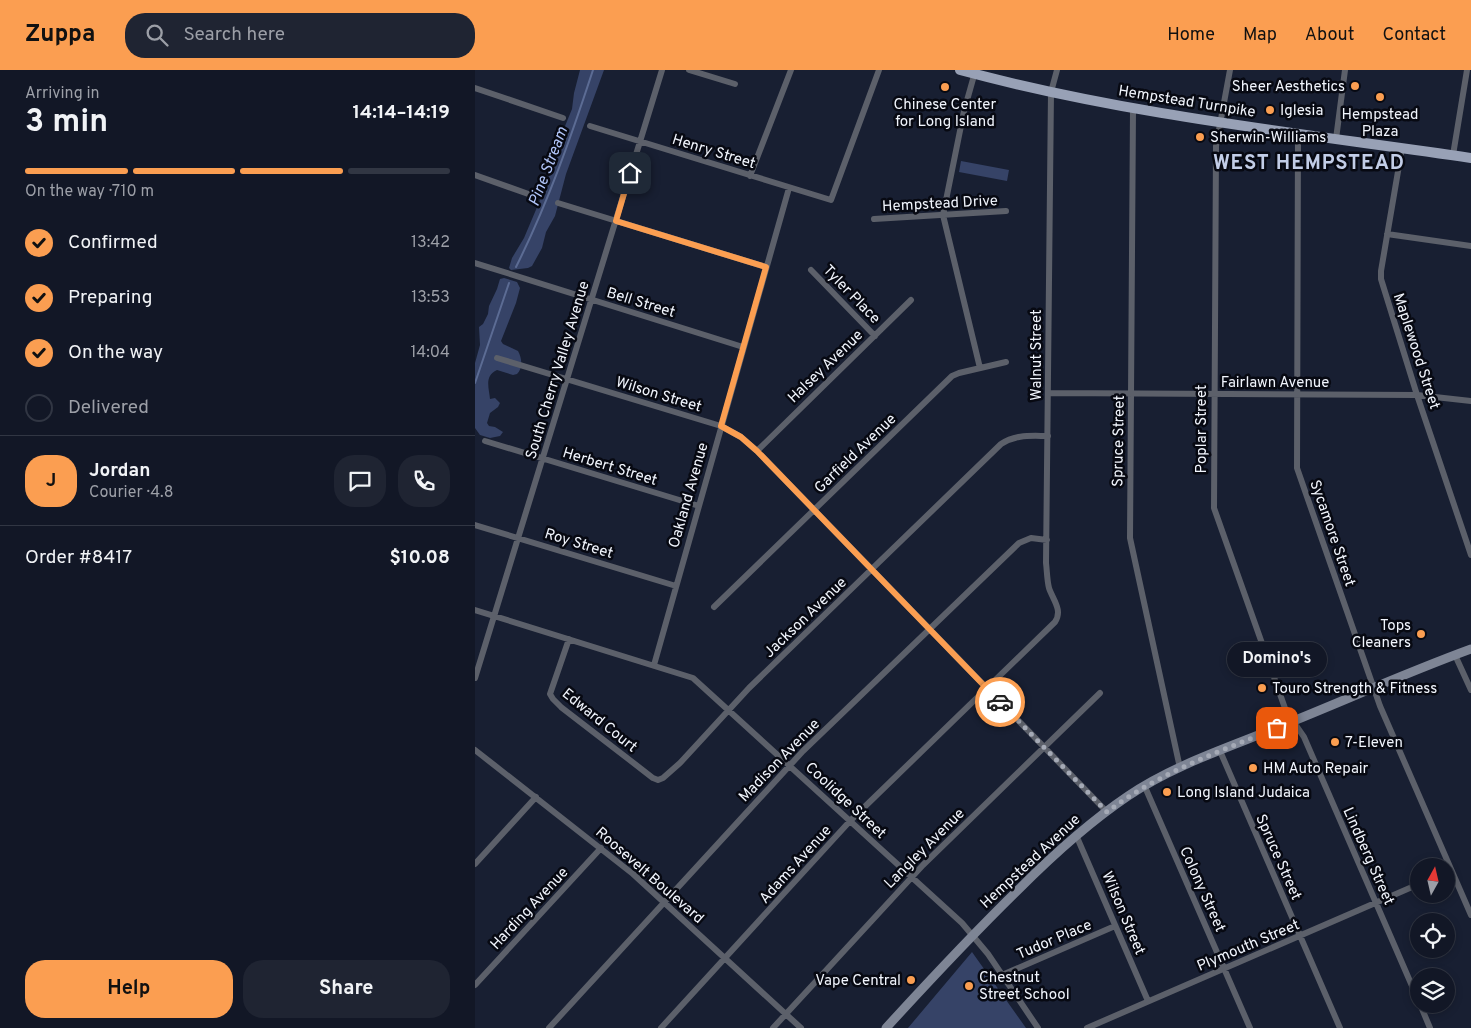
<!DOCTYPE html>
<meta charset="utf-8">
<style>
body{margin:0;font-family:Overpass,sans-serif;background:#1f2432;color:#f1f3f6;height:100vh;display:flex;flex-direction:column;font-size:19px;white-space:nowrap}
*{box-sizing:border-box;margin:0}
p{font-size:16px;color:#9c9fa7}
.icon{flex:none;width:28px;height:28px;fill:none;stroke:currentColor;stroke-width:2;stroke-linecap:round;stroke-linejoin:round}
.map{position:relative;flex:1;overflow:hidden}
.drawer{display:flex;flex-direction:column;background:#121726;width:475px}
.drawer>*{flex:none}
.needle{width:32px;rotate:8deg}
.tools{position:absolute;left:935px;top:788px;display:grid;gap:10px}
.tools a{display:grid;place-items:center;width:45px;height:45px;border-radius:50%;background:#121726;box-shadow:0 2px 8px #0003,0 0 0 1px #313643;font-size:25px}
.pin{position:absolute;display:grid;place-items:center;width:42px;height:42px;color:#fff;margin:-21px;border-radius:10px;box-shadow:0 2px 8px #0006}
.courier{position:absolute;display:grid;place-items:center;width:50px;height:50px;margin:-25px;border:4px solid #fb9e51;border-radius:50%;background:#fff;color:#222;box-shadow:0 1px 6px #0007}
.bubble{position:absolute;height:35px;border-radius:18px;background:#121726;box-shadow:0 2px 8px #0003,0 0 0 1px #313643;font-size:16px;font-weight:700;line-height:35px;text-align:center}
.overview em{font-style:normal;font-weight:700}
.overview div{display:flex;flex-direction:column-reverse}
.overview{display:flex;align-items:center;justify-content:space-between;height:85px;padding:0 25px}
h1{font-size:32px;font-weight:700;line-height:38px}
.bar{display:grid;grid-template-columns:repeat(4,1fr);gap:8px 5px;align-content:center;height:60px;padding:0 25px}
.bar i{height:6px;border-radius:4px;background:#313643}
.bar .current{background:#fb9e51}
.bar p{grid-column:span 4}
.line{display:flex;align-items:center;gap:12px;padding:0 25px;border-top:1px solid #313643}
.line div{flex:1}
.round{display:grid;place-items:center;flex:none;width:52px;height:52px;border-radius:20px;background:#1f2432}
ol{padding:0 25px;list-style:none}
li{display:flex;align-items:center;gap:15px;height:55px}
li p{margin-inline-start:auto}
li .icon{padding:5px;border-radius:50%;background:#fb9e51;color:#111;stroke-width:4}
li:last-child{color:#9c9fa7}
li i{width:28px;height:28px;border:2px solid #313643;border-radius:50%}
.action{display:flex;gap:10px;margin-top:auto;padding:10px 25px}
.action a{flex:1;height:58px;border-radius:20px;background:#fb9e51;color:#111;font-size:20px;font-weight:700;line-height:58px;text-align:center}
.action a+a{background:#1f2432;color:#f1f3f6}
header{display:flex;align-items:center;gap:30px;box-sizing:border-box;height:70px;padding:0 25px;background:#fb9e51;color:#111}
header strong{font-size:24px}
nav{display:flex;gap:28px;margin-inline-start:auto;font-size:18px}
.search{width:350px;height:45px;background:#1f2432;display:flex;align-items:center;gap:12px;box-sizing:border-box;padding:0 18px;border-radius:20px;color:#9c9fa7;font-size:19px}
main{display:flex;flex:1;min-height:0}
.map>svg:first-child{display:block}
.green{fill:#364367}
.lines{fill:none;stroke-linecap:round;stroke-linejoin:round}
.stream{stroke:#5c6c94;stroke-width:2}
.street{stroke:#5c606a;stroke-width:6}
.secondary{stroke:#7e8595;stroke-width:9}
.primary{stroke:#98a1b6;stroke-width:10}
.done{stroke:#a5aab6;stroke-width:5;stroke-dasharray:0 9}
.route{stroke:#fb9e51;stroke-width:6}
.poi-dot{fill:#fb9e51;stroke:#070912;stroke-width:2}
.labels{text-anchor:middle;stroke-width:5;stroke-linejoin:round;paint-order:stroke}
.poi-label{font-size:15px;fill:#f1f5fd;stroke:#070912;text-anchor:start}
.street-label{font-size:15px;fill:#f1f5fd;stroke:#070912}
.water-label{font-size:16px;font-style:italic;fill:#b1c5f9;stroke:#070912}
.district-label{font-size:20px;font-weight:bold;letter-spacing:1px;fill:#c2cde7;stroke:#070912}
</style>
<header>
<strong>Zuppa</strong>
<div class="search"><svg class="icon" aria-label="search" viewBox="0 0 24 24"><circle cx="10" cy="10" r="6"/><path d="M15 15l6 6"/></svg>Search here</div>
<nav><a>Home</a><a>Map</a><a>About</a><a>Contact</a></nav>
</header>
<main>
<section class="drawer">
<div class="overview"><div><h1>3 min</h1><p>Arriving in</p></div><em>14:14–14:19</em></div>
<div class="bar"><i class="current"></i><i class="current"></i><i class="current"></i><i></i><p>On the way · 710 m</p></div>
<ol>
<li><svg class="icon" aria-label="check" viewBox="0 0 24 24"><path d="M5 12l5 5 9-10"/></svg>Confirmed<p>13:42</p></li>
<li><svg class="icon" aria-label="check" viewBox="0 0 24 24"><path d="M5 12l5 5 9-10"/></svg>Preparing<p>13:53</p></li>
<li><svg class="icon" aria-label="check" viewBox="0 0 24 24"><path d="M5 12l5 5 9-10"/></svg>On the way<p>14:04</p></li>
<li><i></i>Delivered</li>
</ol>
<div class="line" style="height:90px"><b class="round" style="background:#fb9e51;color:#111">J</b><div><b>Jordan</b><p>Courier · 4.8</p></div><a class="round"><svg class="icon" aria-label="chat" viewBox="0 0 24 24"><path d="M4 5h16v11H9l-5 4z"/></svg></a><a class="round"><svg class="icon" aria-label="phone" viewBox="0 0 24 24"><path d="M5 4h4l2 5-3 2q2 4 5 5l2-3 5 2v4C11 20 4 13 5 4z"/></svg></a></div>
<div class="line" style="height:65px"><div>Order #8417</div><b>$10.08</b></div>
<div class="action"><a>Help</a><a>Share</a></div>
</section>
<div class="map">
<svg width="996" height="958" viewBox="0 0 996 958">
<rect width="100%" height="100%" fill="#181f32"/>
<path class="green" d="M105,0h24l-38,104 -11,42 -9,16 -4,16 -10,18 -4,2 -17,2 -2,-2 3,-10 12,-20 22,-52 17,-55 9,-22 2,-16z
M486,91l48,9 -2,11 -48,-9z
M29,208l13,4 3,6 -4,15 -15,38 2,3 15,7c4,7 5,17 -1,23l-4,1 -16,-5c-13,6 -8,18 -7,29l5,-1 5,5 -2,4 -8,6 -3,10 2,3 6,1 8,5 -3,4 -10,2 -10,-3 -5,-7v-65l5,-18 -1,-18 4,-3 5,-10 1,-8 8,-17 3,-10z
M497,882l54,76h-118z"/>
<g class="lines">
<path class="stream" d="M41,197c32,-64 55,-130 77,-197
M0,313l34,-100"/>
<path class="street" d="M214,0l46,14
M755,0l-14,76 -2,362 72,203 18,26 115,265
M500,2l-11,39 -21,104 37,153
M0,18l88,30
M658,39l-3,429 50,230
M115,56l241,74 48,-130
M823,64l-1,334 83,238 91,209
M861,69l9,-69
M927,78l-21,123v8l36,116 54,160
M978,85l14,-85
M0,105l59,21
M275,106l41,-106
M83,133l208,64
M399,149l132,-8
M912,164l84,12
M0,193l268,84
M336,200l64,66
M22,288l224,68 20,11 16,14 350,361
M573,323l369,2 54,6
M10,371l214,65
M282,381l154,-151
M0,455l201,61
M239,537l238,-231 7,-3 47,-11
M0,540l218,68 269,245 26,31 50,74
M94,569l-19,55 3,5 8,8 92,71 5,2 5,-2 17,-15 69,-75 252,-244c15,-10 30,-8 47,-8
M980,585l16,35
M179,595l135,-477
M0,608l187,-608
M0,680l158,124 168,154
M745,681l120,277
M670,717l105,241
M601,765l72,166
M0,794l61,-67
M527,905l113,-49
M0,915l126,-137
M945,934l10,24
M74,958l254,-277 216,-208 12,-5 16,2
M186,958l189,-207 205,-199c8,-12 -2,-22 -6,-34 -2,-8 -2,-17 -3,-25l5,-471 6,-22
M298,958l150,-163 177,-172
M612,958l332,-144"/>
<path class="secondary" d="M411,958c43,-47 87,-94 133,-139 34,-34 69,-66 109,-93 47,-32 105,-50 158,-72 62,-25 122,-52 185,-75"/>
<path class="primary" d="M485,0c167,45 340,63 511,88"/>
</g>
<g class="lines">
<path class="done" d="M525,632l107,110c51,-39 111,-60 170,-84"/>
<path class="route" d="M155,103l-14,48 150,46 -45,159 20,11 16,14 243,251"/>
</g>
<g class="poi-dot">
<circle cx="880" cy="16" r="5"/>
<circle cx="470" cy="17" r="5"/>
<circle cx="905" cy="27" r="5"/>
<circle cx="795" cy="40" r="5"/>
<circle cx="725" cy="67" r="5"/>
<circle cx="946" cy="564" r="5"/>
<circle cx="787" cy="618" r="5"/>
<circle cx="860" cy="672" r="5"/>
<circle cx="778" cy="698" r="5"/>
<circle cx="692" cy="722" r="5"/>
<circle cx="436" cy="910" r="5"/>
<circle cx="494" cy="916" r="5"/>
</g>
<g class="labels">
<g class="poi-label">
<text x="870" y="21" text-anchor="end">Sheer Aesthetics</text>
<text x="470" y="39" text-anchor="middle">Chinese Center<tspan x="470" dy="17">for Long Island</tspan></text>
<text x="805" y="45">Iglesia</text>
<text x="905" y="49" text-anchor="middle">Hempstead<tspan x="905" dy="17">Plaza</tspan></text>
<text x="735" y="72">Sherwin-Williams</text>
<text x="936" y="560" text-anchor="end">Tops<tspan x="936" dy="17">Cleaners</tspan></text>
<text x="797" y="623">Touro Strength &amp; Fitness</text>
<text x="870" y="677">7-Eleven</text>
<text x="788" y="703">HM Auto Repair</text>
<text x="702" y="727">Long Island Judaica</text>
<text x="504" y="912">Chestnut<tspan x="504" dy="17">Street School</tspan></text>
<text x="426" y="915" text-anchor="end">Vape Central</text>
</g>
<g class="street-label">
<text transform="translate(712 31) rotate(9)" y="5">Hempstead Turnpike</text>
<text transform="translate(239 81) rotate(17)" y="5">Henry Street</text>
<text transform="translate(465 133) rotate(-3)" y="5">Hempstead Drive</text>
<text transform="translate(377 224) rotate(46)" y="5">Tyler Place</text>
<text transform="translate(166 232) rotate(17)" y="5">Bell Street</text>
<text transform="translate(942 281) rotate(72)" y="5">Maplewood Street</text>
<text transform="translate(561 285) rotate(-90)" y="5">Walnut Street</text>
<text transform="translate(350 296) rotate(-44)" y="5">Halsey Avenue</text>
<text transform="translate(82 300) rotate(-73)" y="5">South Cherry Valley Avenue</text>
<text x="800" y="317">Fairlawn Avenue</text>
<text transform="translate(184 324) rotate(17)" y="5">Wilson Street</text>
<text transform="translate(726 359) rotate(-90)" y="5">Poplar Street</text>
<text transform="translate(643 371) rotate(-89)" y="5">Spruce Street</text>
<text transform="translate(380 383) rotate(-44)" y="5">Garfield Avenue</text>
<text transform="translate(135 396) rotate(17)" y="5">Herbert Street</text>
<text transform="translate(213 425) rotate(-74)" y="5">Oakland Avenue</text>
<text transform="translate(858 463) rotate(71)" y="5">Sycamore Street</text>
<text transform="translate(104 473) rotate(17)" y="5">Roy Street</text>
<text transform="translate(330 547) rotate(-44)" y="5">Jackson Avenue</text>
<text transform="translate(125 650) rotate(39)" y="5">Edward Court</text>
<text transform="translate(304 690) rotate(-46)" y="5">Madison Avenue</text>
<text transform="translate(371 730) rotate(43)" y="5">Coolidge Street</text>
<text transform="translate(449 778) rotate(-45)" y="5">Langley Avenue</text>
<text transform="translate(894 786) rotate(66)" y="5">Lindberg Street</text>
<text transform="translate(804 787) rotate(66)" y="5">Spruce Street</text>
<text transform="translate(555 791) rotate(-43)" y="5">Hempstead Avenue</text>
<text transform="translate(320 794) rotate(-48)" y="5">Adams Avenue</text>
<text transform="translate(175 805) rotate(41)" y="5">Roosevelt Boulevard</text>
<text transform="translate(728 819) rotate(66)" y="5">Colony Street</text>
<text transform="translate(54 838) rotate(-47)" y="5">Harding Avenue</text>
<text transform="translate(649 843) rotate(67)" y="5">Wilson Street</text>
<text transform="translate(579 869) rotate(-23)" y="5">Tudor Place</text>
<text transform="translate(773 875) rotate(-23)" y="5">Plymouth Street</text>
</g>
<g class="water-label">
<text transform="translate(72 96) rotate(-69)" y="6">Pine Stream</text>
</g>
<g class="district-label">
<text x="834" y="99">WEST HEMPSTEAD</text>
</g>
</g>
</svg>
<div class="tools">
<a><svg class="needle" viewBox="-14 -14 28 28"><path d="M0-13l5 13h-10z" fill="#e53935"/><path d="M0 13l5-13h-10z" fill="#9c9fa7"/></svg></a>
<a><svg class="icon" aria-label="locate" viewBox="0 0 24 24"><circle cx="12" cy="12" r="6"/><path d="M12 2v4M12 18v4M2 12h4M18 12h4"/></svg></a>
<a><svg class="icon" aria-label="layers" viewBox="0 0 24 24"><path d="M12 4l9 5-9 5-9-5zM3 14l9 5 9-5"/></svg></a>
</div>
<div class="pin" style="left:802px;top:658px;background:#ea580c"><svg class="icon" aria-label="bag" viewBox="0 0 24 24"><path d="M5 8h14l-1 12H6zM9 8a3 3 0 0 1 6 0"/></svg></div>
<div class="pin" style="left:155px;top:103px;background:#1f2937"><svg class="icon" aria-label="home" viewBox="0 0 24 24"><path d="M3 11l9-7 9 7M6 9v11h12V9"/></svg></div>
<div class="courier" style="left:525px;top:632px"><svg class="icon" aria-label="car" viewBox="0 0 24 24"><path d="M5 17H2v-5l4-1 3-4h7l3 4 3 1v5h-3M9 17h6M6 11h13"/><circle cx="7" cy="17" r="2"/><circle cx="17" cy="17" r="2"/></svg></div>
<div class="bubble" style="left:752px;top:572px;width:100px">Domino's</div>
</div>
</main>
